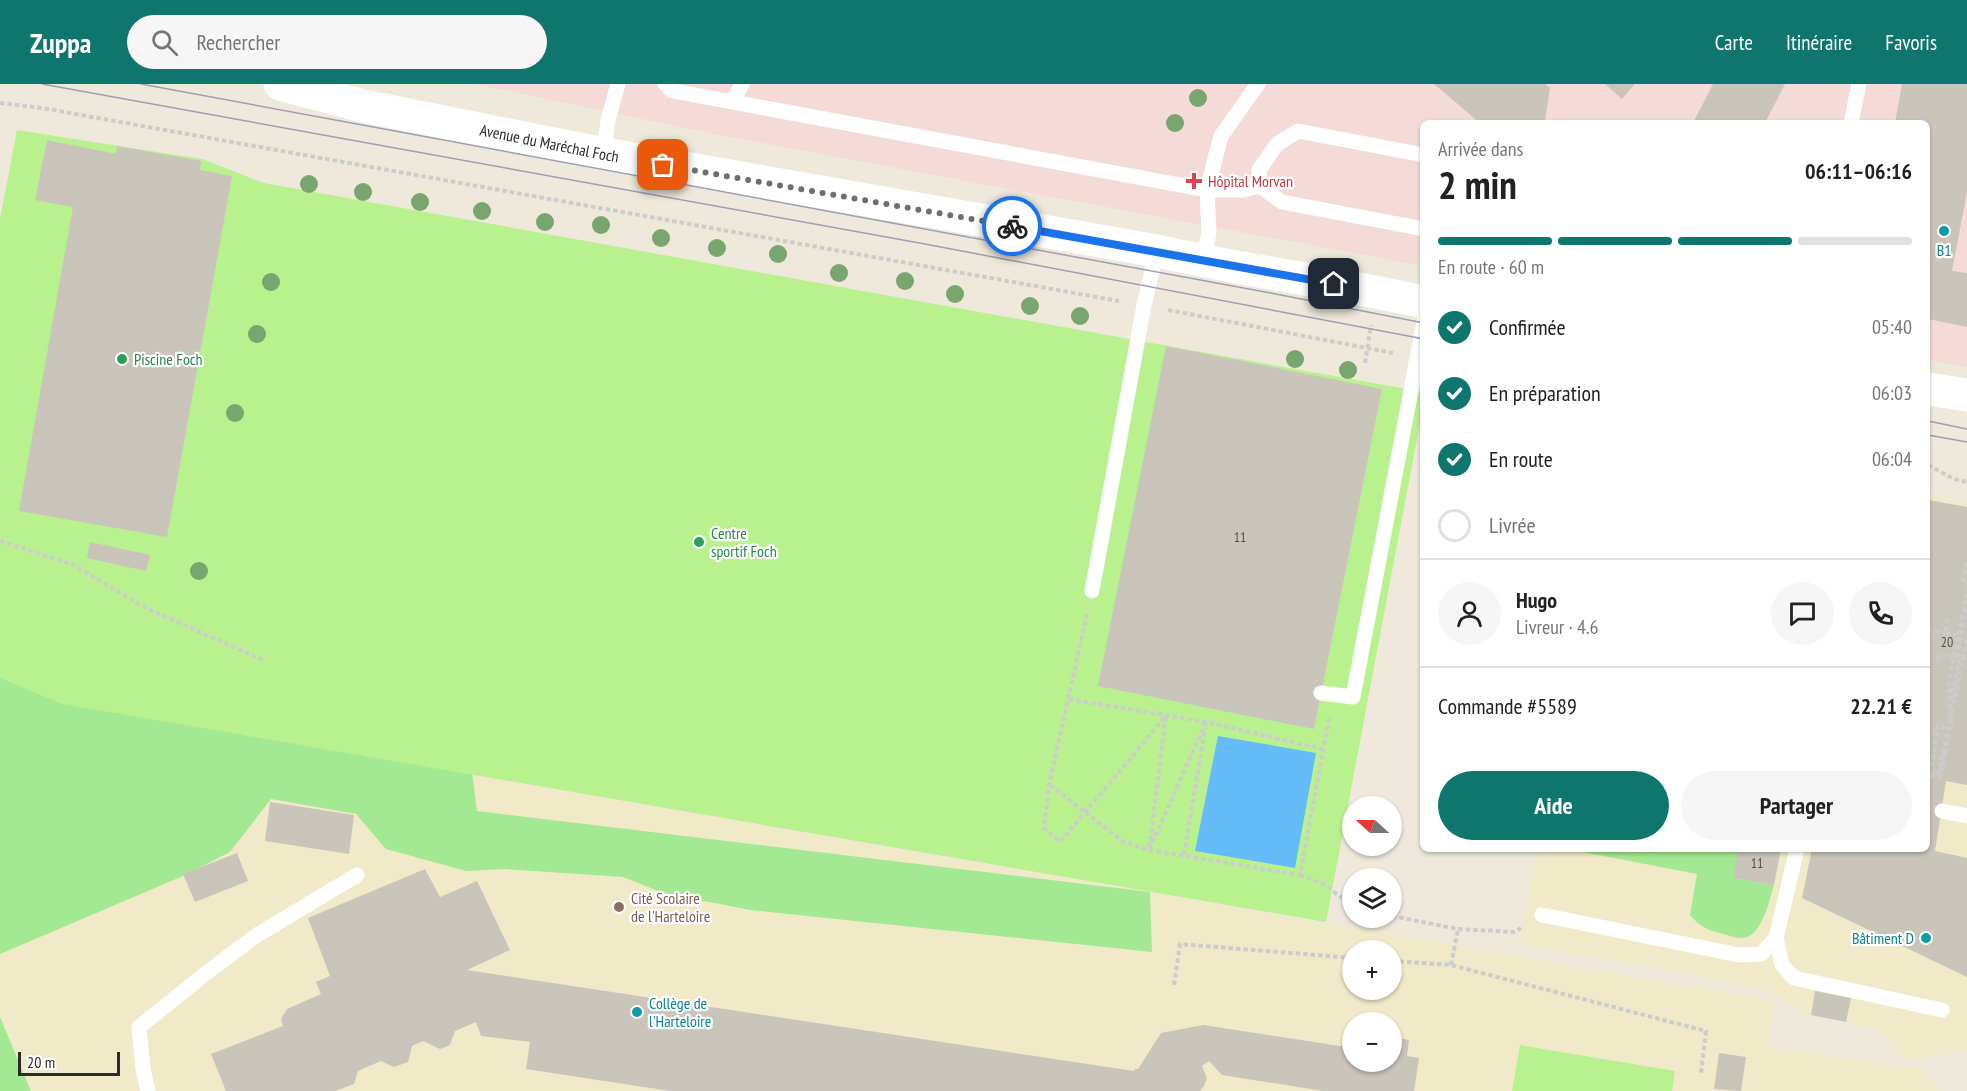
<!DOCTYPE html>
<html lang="fr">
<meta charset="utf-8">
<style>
body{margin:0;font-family:"PT Sans Narrow",sans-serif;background:#f6f6f6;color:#222;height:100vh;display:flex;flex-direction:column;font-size:22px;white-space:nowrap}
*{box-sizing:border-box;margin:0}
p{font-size:20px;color:#767676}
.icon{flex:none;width:33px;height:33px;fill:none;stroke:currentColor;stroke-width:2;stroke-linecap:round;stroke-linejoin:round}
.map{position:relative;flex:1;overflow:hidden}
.details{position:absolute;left:1420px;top:36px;width:510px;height:732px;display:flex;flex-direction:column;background:#fff;border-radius:9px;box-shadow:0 2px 4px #0004}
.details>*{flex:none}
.needle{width:39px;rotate:291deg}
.fabs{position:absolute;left:1342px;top:712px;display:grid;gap:12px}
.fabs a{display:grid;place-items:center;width:60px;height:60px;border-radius:50%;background:#fff;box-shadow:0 2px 4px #0004;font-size:30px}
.scale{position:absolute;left:18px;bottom:15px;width:102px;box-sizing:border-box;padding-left:6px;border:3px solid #2b2b2b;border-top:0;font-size:16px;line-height:21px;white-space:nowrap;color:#2b2b2b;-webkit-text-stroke:4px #fff;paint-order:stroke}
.pin{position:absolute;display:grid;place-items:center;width:51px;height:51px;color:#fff;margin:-26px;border-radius:12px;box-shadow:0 3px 9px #0006}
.courier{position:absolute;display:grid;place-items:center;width:60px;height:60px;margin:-30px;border:4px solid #1a73e8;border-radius:50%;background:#fff;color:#222;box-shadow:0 2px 8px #0007}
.headline em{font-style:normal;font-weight:700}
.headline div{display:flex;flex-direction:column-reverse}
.headline{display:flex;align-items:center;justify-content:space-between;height:102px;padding:0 18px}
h1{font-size:39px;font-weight:700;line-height:45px}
.bar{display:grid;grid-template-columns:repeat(4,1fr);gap:9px 6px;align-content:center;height:72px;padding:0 18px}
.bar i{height:8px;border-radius:4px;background:#e0e0e0}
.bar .selected{background:#0f766e}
.bar p{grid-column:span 4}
.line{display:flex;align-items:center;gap:15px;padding:0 18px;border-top:2px solid #e0e0e0}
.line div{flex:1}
.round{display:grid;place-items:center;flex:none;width:63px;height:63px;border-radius:32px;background:#f6f6f6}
ol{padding:0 18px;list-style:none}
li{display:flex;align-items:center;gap:18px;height:66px}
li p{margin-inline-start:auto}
li .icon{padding:6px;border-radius:50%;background:#0f766e;color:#fff;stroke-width:4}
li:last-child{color:#767676}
li i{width:33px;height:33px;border:3px solid #e0e0e0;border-radius:50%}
.action{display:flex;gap:12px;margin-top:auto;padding:12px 18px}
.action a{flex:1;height:69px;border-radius:36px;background:#0f766e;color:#fff;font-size:24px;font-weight:700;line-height:69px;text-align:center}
.action a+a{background:#f6f6f6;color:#222}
header{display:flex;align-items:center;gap:36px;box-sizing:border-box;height:84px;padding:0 30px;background:#0f766e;color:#fff}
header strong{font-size:28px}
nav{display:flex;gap:33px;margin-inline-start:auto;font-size:21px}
.search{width:420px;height:54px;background:#f6f6f6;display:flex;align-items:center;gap:15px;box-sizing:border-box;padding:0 21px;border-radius:33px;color:#767676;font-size:22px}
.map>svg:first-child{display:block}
.education{fill:#f1eac9;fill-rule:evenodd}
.medical{fill:#f5dbd8}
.green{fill:#a3e993}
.pitch{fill:#b8f18e}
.water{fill:#66bbf9}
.building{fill:#c9c5bb}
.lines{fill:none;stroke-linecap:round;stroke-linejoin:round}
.path{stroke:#ccc;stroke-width:4;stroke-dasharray:4.5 3;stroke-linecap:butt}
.service{stroke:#fff;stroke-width:15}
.secondary{stroke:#fff;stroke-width:33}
.tram{stroke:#9e9eb7;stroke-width:1.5}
.tree{fill:#79a56e}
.done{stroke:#6f6e69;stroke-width:6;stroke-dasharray:0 10.8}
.route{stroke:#1a73e8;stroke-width:8}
.health-dot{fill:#e0444e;stroke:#fff;stroke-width:2}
.culture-dot{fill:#0f9aa8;stroke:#fff;stroke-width:2}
.leisure-dot{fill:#2e9e5b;stroke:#fff;stroke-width:2}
.education-dot{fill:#8d6e63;stroke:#fff;stroke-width:2}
.labels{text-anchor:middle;stroke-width:4.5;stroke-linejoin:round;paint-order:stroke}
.number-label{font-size:14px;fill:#52524f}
.street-label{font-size:16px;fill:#2b2b2b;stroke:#fff}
.health-label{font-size:16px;fill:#be3a42;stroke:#fff;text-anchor:start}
.culture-label{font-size:16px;fill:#0d838f;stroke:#fff}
.leisure-label{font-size:16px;fill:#27864d;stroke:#fff;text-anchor:start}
.education-label{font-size:16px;fill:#785e54;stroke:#fff;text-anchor:start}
</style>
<header>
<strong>Zuppa</strong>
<div class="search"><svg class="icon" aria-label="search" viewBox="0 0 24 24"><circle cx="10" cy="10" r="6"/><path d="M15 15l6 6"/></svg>Rechercher</div>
<nav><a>Carte</a><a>Itinéraire</a><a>Favoris</a></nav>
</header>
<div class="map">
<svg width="1967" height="1007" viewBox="0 0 1967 1007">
<rect width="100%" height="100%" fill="#eee9db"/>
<path class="education" d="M1928,411l39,8v547l-59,10 -32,-32 -65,-13 -51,-28 -241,-44 19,-94h390z
M63,620l1712,297 -7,46 157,22 12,22h-1937v-367zM1353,867h39v39h-39zM1353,939h39v39h-39z"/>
<path class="medical" d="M475,0h1492v283l-39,-7v-237h-504l-1,143 -704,-131z"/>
<path class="green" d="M0,501l472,187 5,39 673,81 2,60 -402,-42 -87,-17 -40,-16 -118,-8 -39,2 -80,-22 -30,-35 -85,-15 -41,53 -47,24 -183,78z
M1567,765h171l-4,29 40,7c-5,16 -12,53 -33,53 -5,0 -10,-2 -14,-3 -17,-4 -26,-7 -37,-20l7,-41z
M0,933l31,74h-31z"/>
<path class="pitch" d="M17,46l185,29 62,24 1159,209v15l-97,515 -1263,-218 -63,-26v-459z
M1520,961l155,26 -3,20h-160z"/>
<path class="water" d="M1218,652l98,17 -21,115 -100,-17z"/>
<path class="building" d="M1434,0h111l5,4 -5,33 -2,2h-63z
M1605,0h30l-13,15z
M1713,0h72l-20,39h-72z
M1902,0h65v108l-15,79 15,2v54l-39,-8v-196h-33z
M47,56l69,14 1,-8 84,15 -1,9 32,6 -65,361 -148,-26 54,-304 -38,-7z
M1166,262l216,43 -68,340 -216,-43z
M1928,416l39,7v278l-21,-4 -11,70 32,7v119l-165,-79 10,-49h116z
M90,458l60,13 -4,16 -59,-13z
M270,718l84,13 -5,39 -84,-13z
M1738,765h43l-7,36 -41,-7z
M237,769l11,28 -53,21 -12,-28z
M425,785l15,28 37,-16 33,69 -43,20 667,101 1,-2h3l23,-36 42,-8 150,23v14h39v-25l17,3 -2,16 12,2 -5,33h-91l-101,-16 -13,-14 -7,5 5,12 -3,8 -4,5h-530l-144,-22 4,-27 -49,-6 -5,-14 -21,9 -5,14 -10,4 -17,-8 -11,5 -4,16 -14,5 -13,-6 -23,10 -4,13 -19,7h-109l-15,-37 72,-28 -2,-7 6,-10 34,-15 -5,-12 14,-6 -22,-58z
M1815,907l36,7 -5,24 -35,-7z
M1719,969l27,4 -5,34 -27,-2z"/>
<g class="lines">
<path class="path" d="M0,19l42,5 1077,193
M1168,226l225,43
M1365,279l6,-38
M1928,381l26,14 13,3
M0,457l74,24 70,42 121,54
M1967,479l-4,20 4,1
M1087,530l-38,171 -5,43 16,14 106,-126 -17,134 57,-128
M1947,535l-2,14 12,2
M1928,546l17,3
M1949,555l9,2
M1963,575l4,-23
M1938,576l1,-4 14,1
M1069,615l137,23 117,27
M1951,616l9,-46
M1951,635l12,-61 -6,-2 10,-50
M1946,644l-8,-2 -8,51 9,-5 11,-60 -1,-32 18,-87
M1945,669l7,-36
M1940,695l5,-26
M1050,701l74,57 25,8 151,25 29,-157
M1184,771l21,-127
M1300,791l24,9 18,14 11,4
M1392,832l66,13 56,3 7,-4
M1392,877l59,4 255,66 -5,42
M1451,881l7,-36
M1174,901l6,-41 173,14"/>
<path class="service" d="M665,0l8,7 534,99h36l17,-4 22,16 142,27
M733,18l9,-18
M1851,39l8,-39
M604,70l4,-34 10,-36
M1260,102l-1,-16 18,-26 21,-13 126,24
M1203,177l6,-29 -2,-42 14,-54 37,-52
M1092,507l52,-286 13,-54
M1321,609l32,4 71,-375
M1942,727l25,5
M1542,831l197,40 22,-1 15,-16 21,-89
M1776,854l6,27 12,13 148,32
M148,1007l-5,-22 -4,-42 66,-53 52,-39 100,-60"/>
<g class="secondary">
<path id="s1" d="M280,0l83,22 241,48 553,97c88,20 178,31 267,51"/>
<path d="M1928,305l39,6"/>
</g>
<path class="tram" d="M42,0l883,160 499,95
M141,0l1140,211 143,28
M1928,337l39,8
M1928,351l39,7"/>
</g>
<g class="tree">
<circle cx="1198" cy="14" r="9"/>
<circle cx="1175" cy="39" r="9"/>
<circle cx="309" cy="100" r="9"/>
<circle cx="363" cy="108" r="9"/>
<circle cx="420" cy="118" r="9"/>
<circle cx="482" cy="127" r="9"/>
<circle cx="545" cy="138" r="9"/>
<circle cx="601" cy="141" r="9"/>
<circle cx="661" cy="154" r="9"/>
<circle cx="717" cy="164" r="9"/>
<circle cx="778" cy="170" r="9"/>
<circle cx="839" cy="189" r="9"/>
<circle cx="905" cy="197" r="9"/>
<circle cx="271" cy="198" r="9"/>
<circle cx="955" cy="210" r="9"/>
<circle cx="1030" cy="222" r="9"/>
<circle cx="1080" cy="232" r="9"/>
<circle cx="257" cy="250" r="9"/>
<circle cx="1295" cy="275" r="9"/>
<circle cx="1348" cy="286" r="9"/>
<circle cx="235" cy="329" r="9"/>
<circle cx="199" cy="487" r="9"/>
</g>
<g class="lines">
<path class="done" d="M663,81l349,61"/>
<path class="route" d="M1012,142l322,58"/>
</g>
<path class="health-dot" d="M1191 88h6v6h6v6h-6v6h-6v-6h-6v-6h6z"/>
<g class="culture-dot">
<circle cx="1944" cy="147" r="6"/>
<circle cx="1926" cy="854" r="6"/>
<circle cx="637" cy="928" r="6"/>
</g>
<g class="leisure-dot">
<circle cx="122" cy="275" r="6"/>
<circle cx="699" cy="458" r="6"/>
</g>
<circle class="education-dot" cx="619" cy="823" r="6"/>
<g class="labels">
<g class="number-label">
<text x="1240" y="458">11</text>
<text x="1947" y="563">20</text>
<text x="1757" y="784">11</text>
</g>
<g class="street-label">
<text dy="6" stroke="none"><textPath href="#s1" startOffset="276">Avenue du Maréchal Foch</textPath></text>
</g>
<g class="health-label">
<text x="1208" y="103">Hôpital Morvan</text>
</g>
<g class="culture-label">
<text x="1944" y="172">B1</text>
<text x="1914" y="860" text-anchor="end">Bâtiment D</text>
<text x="649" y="925" text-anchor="start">Collège de<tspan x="649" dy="18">l'Harteloire</tspan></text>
</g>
<g class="leisure-label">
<text x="134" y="281">Piscine Foch</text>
<text x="711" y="455">Centre<tspan x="711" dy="18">sportif Foch</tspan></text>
</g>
<g class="education-label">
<text x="631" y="820">Cité Scolaire<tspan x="631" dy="18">de l'Harteloire</tspan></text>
</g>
</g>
</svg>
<div class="fabs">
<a><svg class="needle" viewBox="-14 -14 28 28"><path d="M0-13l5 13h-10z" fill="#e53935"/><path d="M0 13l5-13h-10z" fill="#767676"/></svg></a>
<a><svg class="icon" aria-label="layers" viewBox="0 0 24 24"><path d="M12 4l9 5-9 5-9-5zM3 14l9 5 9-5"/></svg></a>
<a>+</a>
<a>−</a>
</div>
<div class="scale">20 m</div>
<div class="pin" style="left:663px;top:81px;background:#ea580c"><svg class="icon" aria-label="bag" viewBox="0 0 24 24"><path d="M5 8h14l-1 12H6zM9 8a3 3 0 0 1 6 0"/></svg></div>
<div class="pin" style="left:1334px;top:200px;background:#1f2937"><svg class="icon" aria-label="home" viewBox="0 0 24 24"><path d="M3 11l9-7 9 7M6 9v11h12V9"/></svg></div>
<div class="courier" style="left:1012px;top:142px"><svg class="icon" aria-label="bike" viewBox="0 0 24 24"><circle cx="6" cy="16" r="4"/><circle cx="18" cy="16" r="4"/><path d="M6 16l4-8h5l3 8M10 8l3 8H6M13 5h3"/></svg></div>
<section class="details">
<div class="headline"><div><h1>2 min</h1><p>Arrivée dans</p></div><em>06:11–06:16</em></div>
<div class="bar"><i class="selected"></i><i class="selected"></i><i class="selected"></i><i></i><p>En route · 60 m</p></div>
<ol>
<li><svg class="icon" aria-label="check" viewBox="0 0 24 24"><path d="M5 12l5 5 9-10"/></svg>Confirmée<p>05:40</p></li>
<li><svg class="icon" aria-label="check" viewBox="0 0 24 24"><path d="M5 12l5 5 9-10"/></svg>En préparation<p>06:03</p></li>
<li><svg class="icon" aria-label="check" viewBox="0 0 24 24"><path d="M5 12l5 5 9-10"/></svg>En route<p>06:04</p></li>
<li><i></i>Livrée</li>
</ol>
<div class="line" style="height:108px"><a class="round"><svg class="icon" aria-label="person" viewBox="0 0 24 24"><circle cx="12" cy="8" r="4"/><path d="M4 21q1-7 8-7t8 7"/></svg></a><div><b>Hugo</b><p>Livreur · 4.6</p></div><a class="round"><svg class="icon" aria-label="chat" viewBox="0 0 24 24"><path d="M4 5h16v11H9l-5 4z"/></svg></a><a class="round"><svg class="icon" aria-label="phone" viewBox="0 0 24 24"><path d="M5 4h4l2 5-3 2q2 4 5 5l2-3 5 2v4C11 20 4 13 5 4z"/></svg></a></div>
<div class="line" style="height:78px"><div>Commande #5589</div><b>22.21 €</b></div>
<div class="action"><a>Aide</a><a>Partager</a></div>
</section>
</div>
